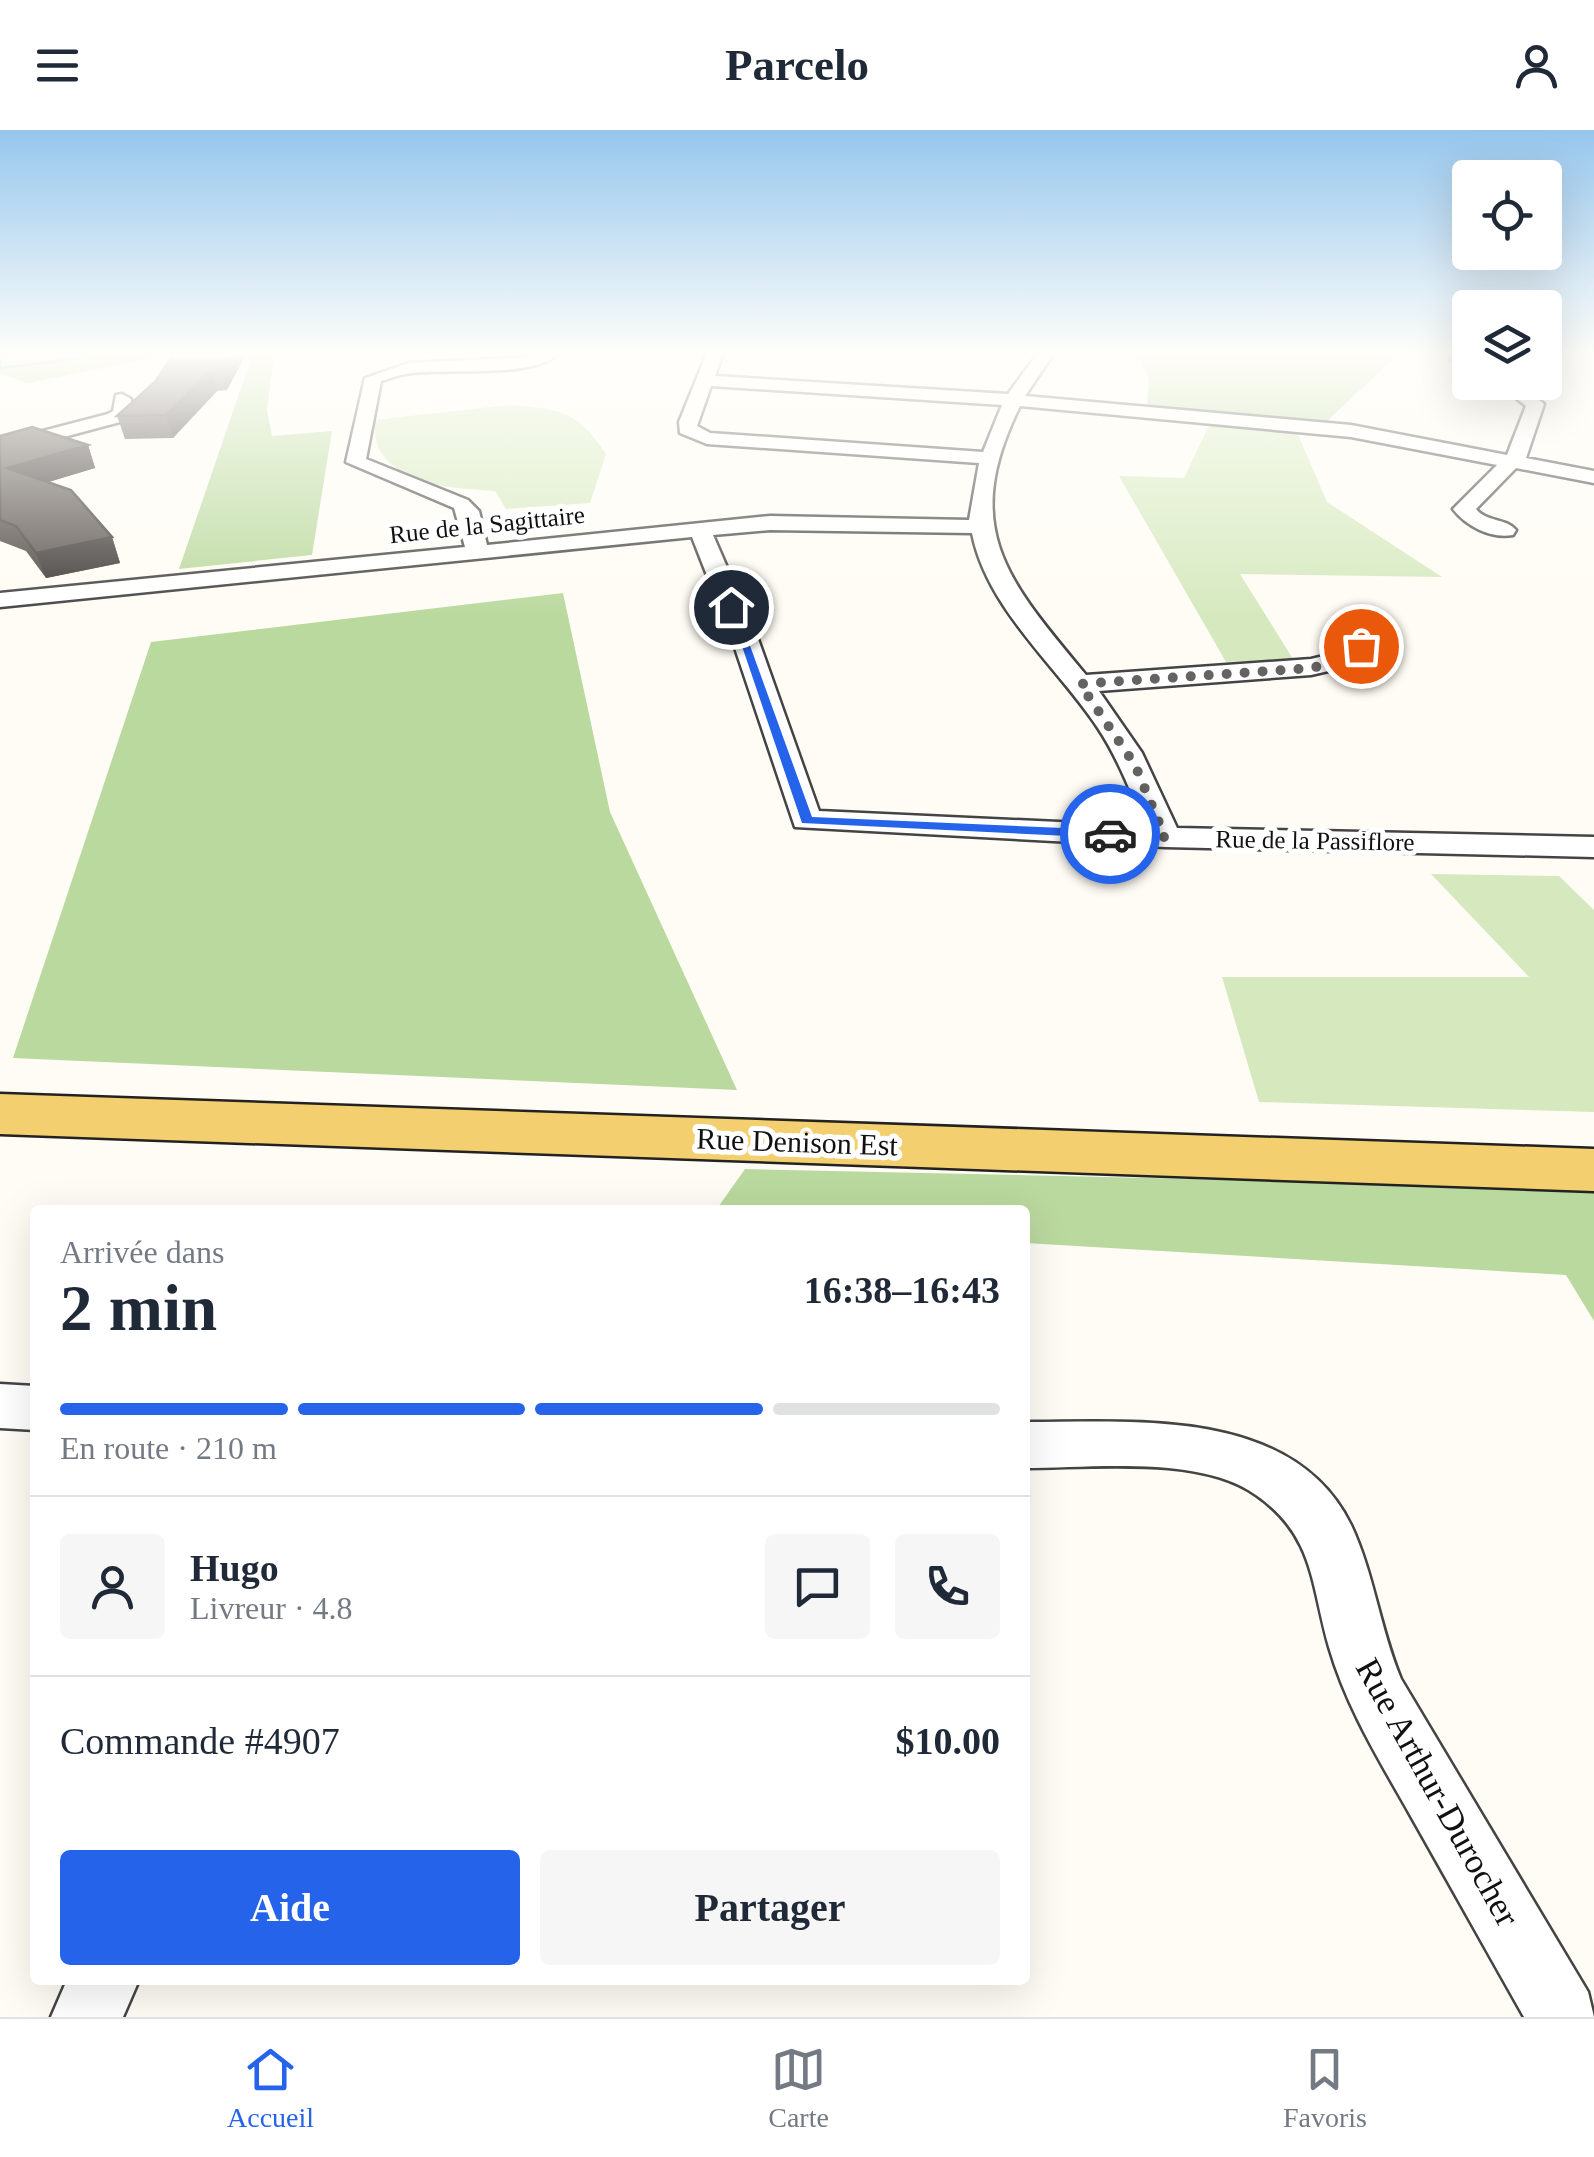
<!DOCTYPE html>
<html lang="fr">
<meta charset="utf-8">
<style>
body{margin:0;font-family:"Times New Roman",serif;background:#f6f6f7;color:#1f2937;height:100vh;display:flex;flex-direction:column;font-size:38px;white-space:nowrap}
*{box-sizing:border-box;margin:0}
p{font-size:32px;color:#747a83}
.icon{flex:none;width:55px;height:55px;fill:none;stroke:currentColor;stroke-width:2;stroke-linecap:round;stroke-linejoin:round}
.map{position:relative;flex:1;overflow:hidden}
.sheet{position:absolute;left:30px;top:1075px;width:1000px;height:780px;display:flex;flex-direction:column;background:#fff;border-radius:10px;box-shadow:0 10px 40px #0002}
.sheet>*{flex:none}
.controls{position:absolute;left:1452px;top:30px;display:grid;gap:20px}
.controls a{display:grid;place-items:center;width:110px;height:110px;border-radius:10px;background:#fff;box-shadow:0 10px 40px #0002;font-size:50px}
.pin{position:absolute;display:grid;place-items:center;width:85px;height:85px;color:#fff;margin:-42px;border:5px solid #fff;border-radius:50%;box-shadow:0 2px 10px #0007}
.courier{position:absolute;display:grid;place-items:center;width:100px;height:100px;margin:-50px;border:8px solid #2563eb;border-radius:50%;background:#fff;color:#222;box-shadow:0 2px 12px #0007}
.summary em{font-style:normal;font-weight:700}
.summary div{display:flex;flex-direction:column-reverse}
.summary{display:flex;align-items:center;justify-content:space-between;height:170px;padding:0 30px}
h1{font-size:65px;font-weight:700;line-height:75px}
.bar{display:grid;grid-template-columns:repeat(4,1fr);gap:15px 10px;align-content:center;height:120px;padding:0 30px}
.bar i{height:12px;border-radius:8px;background:#e0e1e3}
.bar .current{background:#2563eb}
.bar p{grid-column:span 4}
.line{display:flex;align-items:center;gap:25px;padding:0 30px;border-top:2px solid #e0e1e3}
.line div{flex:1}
.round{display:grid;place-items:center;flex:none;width:105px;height:105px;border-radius:10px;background:#f6f6f7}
.button{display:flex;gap:20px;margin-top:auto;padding:20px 30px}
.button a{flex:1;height:115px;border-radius:10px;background:#2563eb;color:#fff;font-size:40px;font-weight:700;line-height:115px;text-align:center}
.button a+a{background:#f6f6f7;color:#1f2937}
header{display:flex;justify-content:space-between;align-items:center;height:130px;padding:0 30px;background:#fff;font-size:45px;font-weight:700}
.tabs{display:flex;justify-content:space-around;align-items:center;height:140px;border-top:2px solid #e0e1e3;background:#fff;font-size:28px;color:#747a83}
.tabs a{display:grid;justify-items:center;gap:5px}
.tabs .current{color:#2563eb}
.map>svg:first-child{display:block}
.green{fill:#d6e9be}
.forest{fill:#bad99e}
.water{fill:#bbe1f4;stroke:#4498c9;stroke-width:2.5}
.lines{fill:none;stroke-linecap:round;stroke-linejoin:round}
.minor-casing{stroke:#444;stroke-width:5}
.primary-casing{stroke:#222;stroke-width:5}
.minor{fill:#fff;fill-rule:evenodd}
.primary{fill:#f3cf70;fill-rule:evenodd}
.wall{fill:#4d4642}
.shaded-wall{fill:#3e3936}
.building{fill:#59514d;stroke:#3e3936;stroke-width:2.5}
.route{fill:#2563eb}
.done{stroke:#646361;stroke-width:10;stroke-dasharray:0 18}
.labels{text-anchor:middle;stroke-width:10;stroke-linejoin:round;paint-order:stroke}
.far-street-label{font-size:25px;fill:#111;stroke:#fff}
.street-label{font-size:30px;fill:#111;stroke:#fff}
.near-street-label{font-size:35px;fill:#111;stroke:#fff}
</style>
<header><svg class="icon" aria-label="menu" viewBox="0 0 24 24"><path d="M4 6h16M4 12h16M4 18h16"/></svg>Parcelo<svg class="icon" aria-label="person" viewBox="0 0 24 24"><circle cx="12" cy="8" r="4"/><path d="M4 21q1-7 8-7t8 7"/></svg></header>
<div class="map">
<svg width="1594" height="1887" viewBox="0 0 1594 1887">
<rect width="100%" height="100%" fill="#fffcf5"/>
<path class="green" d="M508,275c50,4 69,4 98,49l-16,49 -84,6 -11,-18c-38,-3 -91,-3 -115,-40 -5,-7 -5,-22 -6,-31z
M1210,293l87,9 30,70 115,75 -202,-3 53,85 -67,3 -107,-186 65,2z
M1431,744l128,2 35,34v202l-335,-10 -37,-125h307z"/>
<path class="forest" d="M123,223h54l-149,30 -28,-9v-6z
M253,223h21l-7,57 5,26 60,-5 -20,124 -133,14z
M1136,223h263l-74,70 -178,-15 2,-29z
M563,463l47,219 127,278 -724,-32 138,-416z
M745,1039l849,19v133l-28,-46 -541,-32v-33h-309z"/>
<path class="water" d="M28,223h95l-123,15v-12z"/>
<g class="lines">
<defs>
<path id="minor" d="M541,223h18c-25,26 -111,15 -147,20 -11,1 -21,5 -31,8l-15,78 102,41 11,11 8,34 283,-29 199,4 10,-57 -272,-19 -27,-11 -1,-11 28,-69h16l-8,23 293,18 30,-41h16l-29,43 326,29 156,30 19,-49 -30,-24h20l28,22 -18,54 68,13v12l-78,-15 -40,41c10,13 30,9 40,21l-3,5c-22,4 -47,-9 -60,-26l44,-44 -146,-28 -331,-31c-61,123 -12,175 66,269l225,-16 34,-8 7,-10 9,-3 13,8 -11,17 -52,12 -212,16 43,62 35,75 417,9v20l-429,-10 -370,-20 -63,-188 -40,-102 -692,70v-14l465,-46 -11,-39 -108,-46 19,-84 44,-15 119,-6zM711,256l291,19 -19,47 -273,-19 -13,-7zM770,400l202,3c15,76 85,133 126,195 20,30 33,65 47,98l-326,-15 -61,-172 -45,-104z
M1470,223v17l-20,-12 8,-5z
M122,264l9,5v14l-11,9 -120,32v-12l108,-28 5,-3 3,-16z
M0,1254l35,2v44l-35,-2z
M1025,1292c110,0 268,-15 326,103 23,49 29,104 50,154l187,313 6,25h-70c-39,-69 -77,-137 -116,-206 -30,-53 -62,-105 -79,-164 -18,-62 -14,-111 -73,-152 -55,-40 -165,-27 -231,-27z
M67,1850h72l-16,37h-72z"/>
<path id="primary" d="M0,964l1594,55v42l-1594,-57z"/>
</defs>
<use href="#minor" class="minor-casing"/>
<use href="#primary" class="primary-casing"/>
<use href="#minor" class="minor"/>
<use href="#primary" class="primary"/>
</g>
<path class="wall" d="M174,223h70l1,3 -18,34 -10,1 -44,47 -48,1 -8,-23 39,-35z
M0,306l88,9 7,23 -48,14 65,55 8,26 -74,15 -20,-27 -26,-10z"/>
<path class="shaded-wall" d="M230,223h14l1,3 -18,34 -5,-21z
M212,239l5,22 -44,47 -7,-23z
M88,315l7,23 -79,24 -9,-24z
M112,407l8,26 -74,15 -10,-25z"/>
<path class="building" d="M174,223h56l-8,16h-10l-46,46 -49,1 39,-35z
M32,297l56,18 -81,23 64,22 41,47 -76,16 -20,-27 -16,-6v-84z"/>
<linearGradient id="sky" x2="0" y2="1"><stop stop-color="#96c6ed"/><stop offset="0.46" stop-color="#fffefa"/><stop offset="1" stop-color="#fffefa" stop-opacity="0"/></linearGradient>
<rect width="1594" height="487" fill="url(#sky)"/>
<path class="route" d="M728,475l8,2 76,210 298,13 7,4 -7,4 -308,-15z"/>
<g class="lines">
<path class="done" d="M1110,704l55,3 -30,-72 -55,-81 232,-16 42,-11 7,-11"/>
</g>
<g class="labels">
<g class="far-street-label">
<text transform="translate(487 394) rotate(-6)" y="9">Rue de la Sagittaire</text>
<text transform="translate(1315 710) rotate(1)" y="9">Rue de la Passiflore</text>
</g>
<g class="street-label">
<text transform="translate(797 1012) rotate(2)" y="10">Rue Denison Est</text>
</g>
<g class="near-street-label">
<text transform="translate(1438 1662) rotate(61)" y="12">Rue Arthur-Durocher</text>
</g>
</g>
</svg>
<div class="controls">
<a><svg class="icon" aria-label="locate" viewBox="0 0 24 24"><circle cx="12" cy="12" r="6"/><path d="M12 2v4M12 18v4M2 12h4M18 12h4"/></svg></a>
<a><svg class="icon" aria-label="layers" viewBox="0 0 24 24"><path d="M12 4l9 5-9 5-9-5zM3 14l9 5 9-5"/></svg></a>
</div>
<div class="pin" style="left:1361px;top:516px;background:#ea580c"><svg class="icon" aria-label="bag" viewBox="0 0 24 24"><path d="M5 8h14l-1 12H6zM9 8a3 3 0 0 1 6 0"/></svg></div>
<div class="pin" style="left:731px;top:477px;background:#1f2937"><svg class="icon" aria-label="home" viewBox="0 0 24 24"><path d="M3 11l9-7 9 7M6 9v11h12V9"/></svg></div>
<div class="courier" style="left:1110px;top:704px"><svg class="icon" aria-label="car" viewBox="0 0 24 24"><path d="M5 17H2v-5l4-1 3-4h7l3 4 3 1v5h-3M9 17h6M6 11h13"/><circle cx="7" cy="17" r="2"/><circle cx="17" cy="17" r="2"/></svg></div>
<section class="sheet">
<div class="summary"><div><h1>2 min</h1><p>Arrivée dans</p></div><em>16:38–16:43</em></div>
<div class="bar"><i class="current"></i><i class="current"></i><i class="current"></i><i></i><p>En route · 210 m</p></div>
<div class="line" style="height:180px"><a class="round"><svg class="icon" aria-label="person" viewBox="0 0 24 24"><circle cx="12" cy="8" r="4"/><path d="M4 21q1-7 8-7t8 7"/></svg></a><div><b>Hugo</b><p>Livreur · 4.8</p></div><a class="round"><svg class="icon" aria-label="chat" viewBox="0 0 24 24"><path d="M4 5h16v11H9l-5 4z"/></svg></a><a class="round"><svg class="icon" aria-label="phone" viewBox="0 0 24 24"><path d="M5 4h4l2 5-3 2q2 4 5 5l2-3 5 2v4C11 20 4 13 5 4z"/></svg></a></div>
<div class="line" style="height:130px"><div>Commande #4907</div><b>$10.00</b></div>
<div class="button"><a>Aide</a><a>Partager</a></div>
</section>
</div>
<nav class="tabs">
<a class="current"><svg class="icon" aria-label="home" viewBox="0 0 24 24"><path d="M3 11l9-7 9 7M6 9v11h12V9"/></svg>Accueil</a>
<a><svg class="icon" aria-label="map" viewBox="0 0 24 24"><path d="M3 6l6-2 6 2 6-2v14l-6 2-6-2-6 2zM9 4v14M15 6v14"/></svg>Carte</a>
<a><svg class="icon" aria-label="saved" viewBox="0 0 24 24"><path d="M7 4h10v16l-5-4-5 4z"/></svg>Favoris</a>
</nav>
